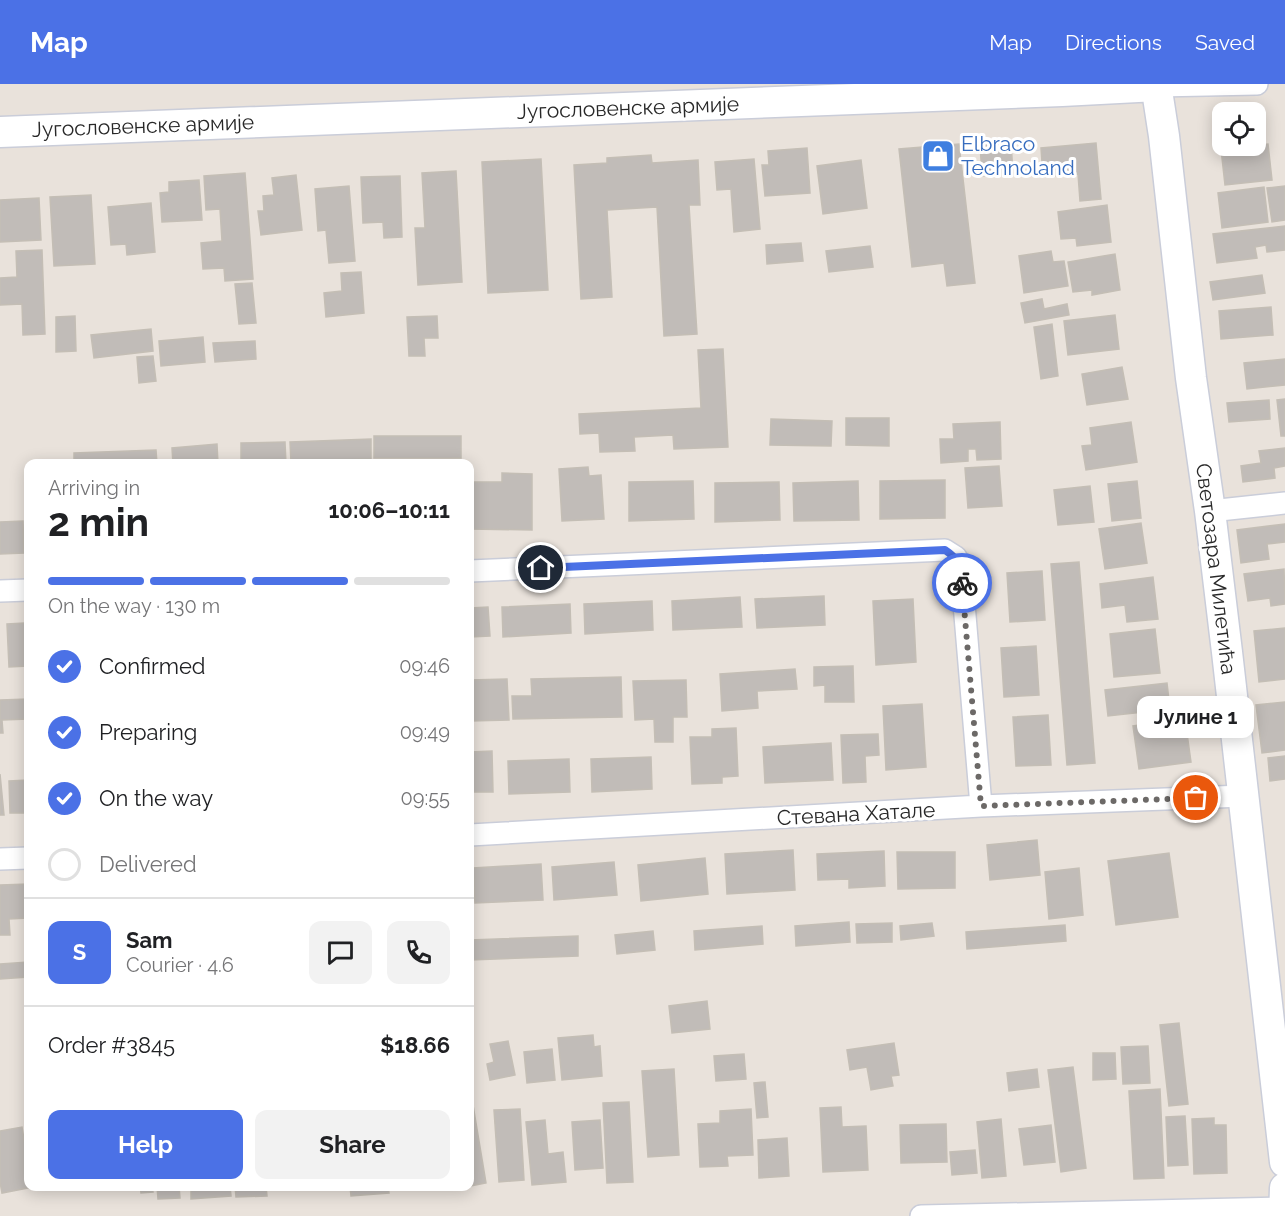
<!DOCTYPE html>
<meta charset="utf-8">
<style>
body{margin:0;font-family:Raleway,sans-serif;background:#f2f2f2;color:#202124;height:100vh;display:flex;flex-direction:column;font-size:22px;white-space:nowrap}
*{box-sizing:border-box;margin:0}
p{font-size:20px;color:#757577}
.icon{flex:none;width:33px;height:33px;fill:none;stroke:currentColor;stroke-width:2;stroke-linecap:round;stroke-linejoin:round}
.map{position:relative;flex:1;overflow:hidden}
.sheet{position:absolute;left:24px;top:375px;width:450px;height:732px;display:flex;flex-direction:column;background:#fff;border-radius:12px;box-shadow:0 3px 15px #0003}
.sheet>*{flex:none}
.tools{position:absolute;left:1212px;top:18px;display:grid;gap:12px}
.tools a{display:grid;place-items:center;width:54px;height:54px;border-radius:12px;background:#fff;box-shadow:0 3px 15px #0003;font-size:30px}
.pin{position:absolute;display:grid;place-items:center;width:51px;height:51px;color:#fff;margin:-26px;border:3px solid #fff;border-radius:50%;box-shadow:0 2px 6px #0007}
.courier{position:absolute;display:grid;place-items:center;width:60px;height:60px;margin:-30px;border:4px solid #4b71e6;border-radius:50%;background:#fff;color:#222;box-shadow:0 2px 8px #0007}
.bubble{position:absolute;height:42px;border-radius:12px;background:#fff;box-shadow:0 3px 15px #0003;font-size:20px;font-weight:700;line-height:42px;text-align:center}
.headline em{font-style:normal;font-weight:700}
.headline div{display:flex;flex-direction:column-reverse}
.headline{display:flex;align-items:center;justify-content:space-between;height:102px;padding:0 24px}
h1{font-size:39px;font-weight:700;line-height:45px}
.bar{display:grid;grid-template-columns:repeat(4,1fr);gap:9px 6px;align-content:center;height:72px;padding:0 24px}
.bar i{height:8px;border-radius:4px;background:#e0e0e0}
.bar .current{background:#4b71e6}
.bar p{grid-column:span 4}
.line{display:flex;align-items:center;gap:15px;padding:0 24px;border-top:2px solid #e0e0e0}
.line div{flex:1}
.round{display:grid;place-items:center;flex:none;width:63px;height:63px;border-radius:12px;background:#f2f2f2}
ol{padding:0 24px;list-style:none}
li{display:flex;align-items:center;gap:18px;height:66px}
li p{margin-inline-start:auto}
li .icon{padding:6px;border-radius:50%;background:#4b71e6;color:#fff;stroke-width:4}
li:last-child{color:#757577}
li i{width:33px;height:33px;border:3px solid #e0e0e0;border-radius:50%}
.primary-button{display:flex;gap:12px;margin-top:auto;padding:12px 24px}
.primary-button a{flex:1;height:69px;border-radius:12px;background:#4b71e6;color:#fff;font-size:24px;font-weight:700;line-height:69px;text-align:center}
.primary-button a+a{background:#f2f2f2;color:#202124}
header{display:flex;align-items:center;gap:36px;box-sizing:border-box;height:84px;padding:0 30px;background:#4b71e6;color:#fff}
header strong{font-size:28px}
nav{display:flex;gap:33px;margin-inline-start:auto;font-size:21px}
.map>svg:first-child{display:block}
.building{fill:#c1bcb8;stroke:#c4beb5;stroke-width:1.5}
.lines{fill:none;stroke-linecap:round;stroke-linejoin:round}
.street-casing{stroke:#cacdd9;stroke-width:24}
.secondary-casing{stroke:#cacdd9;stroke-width:33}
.street{stroke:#fff;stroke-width:21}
.secondary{stroke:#fff;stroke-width:30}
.done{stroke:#6c6967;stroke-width:6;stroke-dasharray:0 10.8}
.route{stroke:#4b71e6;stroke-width:8}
.labels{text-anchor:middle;stroke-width:6;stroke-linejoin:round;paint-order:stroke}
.street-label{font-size:21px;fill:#282828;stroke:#fff}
.shop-label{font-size:21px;fill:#366cbe;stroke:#fff;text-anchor:start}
</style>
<header>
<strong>Map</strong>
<nav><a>Map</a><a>Directions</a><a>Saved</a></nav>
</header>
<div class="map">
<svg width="1285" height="1132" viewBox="0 0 1285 1132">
<rect width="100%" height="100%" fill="#e9e2db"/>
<path class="building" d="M1011,58l2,32 -31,2 -2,-32z
M1096,59l5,56 -21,2 -2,-27 -35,3 -2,-29z
M959,60l16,139 -28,3 -3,-23 -32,4 -13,-118z
M1268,60l4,36 -47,5 -4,-36z
M807,64l3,45 -45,3 -3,-31h7l-1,-14z
M651,71l1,8 46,-3 2,45h-11l8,129 -33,2 -7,-129 -50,3 5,87 -31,2 -7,-134 33,-2v-5z
M541,75l7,131 -60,3 -6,-131z
M754,75l6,70 -26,3 -3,-43 -14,1 -2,-28z
M861,76l6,48 -44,6 -6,-48z
M456,87l6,111 -44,3 -3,-57h10l-3,-55z
M245,89l8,106 -28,2 -1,-13 -21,1 -2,-26 21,-2 -2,-32 -14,1 -2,-34z
M296,91l6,55 -41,5 -3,-24h6l-1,-15 11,-1 -2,-17z
M400,92l2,61 -18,1 -1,-16 -20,1 -2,-46z
M199,96l3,40 -40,2 -2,-29 9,-1v-10z
M349,102l6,75 -26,2 -3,-33 -8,1 -3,-42z
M1285,102v34l-13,2 -5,-34z
M1264,103l4,35 -46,6 -4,-35z
M91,111l4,69 -41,2 -4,-69z
M39,114l2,42 -41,2v-42z
M151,119l4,49 -28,3 -1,-11 -15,1 -3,-38z
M1107,121l4,37 -34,4 -1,-8 -15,1 -3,-27z
M1285,142v24l-18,2 -1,-7 -11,2 2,11 -40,5 -4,-29z
M801,159l2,18 -36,3 -1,-19z
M870,162l3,21 -44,5 -3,-21z
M42,166l3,84 -22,1 -1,-31 -22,1v-27l17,-1 -1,-26z
M1051,167l2,11 11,-1 4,25 -44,7 -5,-37z
M1115,170l5,36 -28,5v-5l-19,2 -5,-30z
M361,188l3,41 -38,4 -2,-24 18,-2 -1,-18z
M1262,191l3,18 -52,7 -3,-18z
M252,199l4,40 -17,1 -4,-40z
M1042,215l2,10 23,-5 2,11 -44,8 -4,-20z
M1271,223l2,28 -52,4 -2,-28z
M1115,231l4,34 -51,6 -4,-34z
M75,232l1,35 -20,1v-35z
M437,232l1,22h-14l1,18h-16l-2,-39z
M1052,240l6,52 -17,3 -7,-52z
M151,245l2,22 -59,7 -3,-23z
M203,253l2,25 -44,4 -2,-25z
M255,257l1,18 -41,3 -2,-19z
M723,265l5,98 -54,2 -1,-14 -39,2 1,14 -35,1 -1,-19 -19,1 -1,-20 122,-6 -3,-58z
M153,272l3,25 -17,2 -2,-26z
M1285,275v26l-38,4 -3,-26z
M1122,283l6,32 -41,6 -5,-31z
M1285,315v37h-4l-4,-36z
M1269,316l1,19 -41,3 -2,-19z
M846,334h43v28l-43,-1z
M771,335l61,2 -1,25 -61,-1z
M1000,338l1,37 -24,1 -1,-11h-8v12l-27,2 -1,-24h14l-1,-15z
M1131,338l6,40 -51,8 -4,-24 10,-1 -2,-17z
M374,352h87v22h-87z
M371,355v20l-80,3 -1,-20z
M285,358l1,22h-45v-21z
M217,360l1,20h-45l-1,-16z
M1285,364v18l-11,2 1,10 -32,4 -2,-16 20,-3 -2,-12z
M156,366l1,14h-83v-11z
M999,382l3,40 -34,2 -3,-40z
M588,383l1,9 12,-1 3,44 -42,2 -3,-52z
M502,389l30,1v56l-62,-1v-47h32z
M945,396v38l-65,1v-38z
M693,397l1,38 -65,2v-39z
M858,397l1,39 -65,1 -1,-38z
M1137,397l4,37 -29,3 -4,-37z
M779,398l1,38 -65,2v-39z
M1090,402l4,36 -36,3 -4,-35z
M23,437l1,32 -24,1v-32z
M1141,439l6,40 -42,6 -6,-40z
M1285,440v18l-18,2 2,15 -28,4 -4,-33z
M1079,478l16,201 -28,2 -16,-201z
M1284,485l1,35 -14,2 -1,-8 -22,3 -4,-27z
M1042,487l3,49 -35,2 -3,-49z
M1153,493l5,42 -31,3 -2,-17 -23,3 -2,-24z
M824,512l1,29 -68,3 -2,-29z
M740,513l2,30 -69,3 -1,-29z
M913,515l3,63 -40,3 -3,-64z
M652,517l1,29 -68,4 -1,-30z
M570,520l1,29 -68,4 -1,-30z
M488,523l2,29 -20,1v-29z
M25,539h3v43l-19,1 -2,-43z
M1285,544v51l-26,3 -5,-51z
M1155,545l5,44 -46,4 -4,-43z
M1036,562l3,49 -35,2 -3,-49z
M853,582l1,36h-29v-17l-11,1v-19z
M795,585l2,20 -40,2 1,17 -36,3 -2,-37z
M621,593l1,40 -109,2 -1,-23h20l-1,-17z
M507,595l2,41 -39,1v-41z
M686,596l1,37h-14v25h-18l-1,-23 -19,1 -2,-39z
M1167,599l3,26 -62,7 -3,-26z
M28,615v20l-26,1 1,13h-3v-33z
M1285,618v48l-23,3 -6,-48z
M922,620l4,63 -40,3 -3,-64z
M1048,631l3,50 -35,1 -3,-49z
M1185,635l6,43 -52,7 -6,-43z
M736,644l2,48 -16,1v6l-30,1 -2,-47h22v-8z
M878,650l1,21 -14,1 1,26 -23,1 -2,-48z
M831,659l2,37 -68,3 -2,-36z
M492,667l1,41h-23v-40z
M1285,672v23l-15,2 -2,-23z
M651,673l1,32 -60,3 -1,-33z
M569,675l1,33 -61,2 -1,-33z
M0,690l4,41h-4z
M28,696v33h-18l-1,-32z
M1037,756l3,35 -50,5 -3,-35z
M793,766l2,40 -68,4 -2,-40z
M884,767l1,35 -36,2v-9l-31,1 -1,-26z
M897,768h58v36l-57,1z
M1169,769l9,64 -62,8 -8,-64z
M705,774l3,36 -67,7 -3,-36z
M614,778l3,33 -63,5 -2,-33z
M541,780l2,36 -68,3 -2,-35z
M1079,784l4,47 -34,4 -4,-47z
M28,800v34l-19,1 1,16h-10v-50z
M849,838l1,20 -54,4 -1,-20z
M892,839v19l-35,1 -1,-19z
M932,839l2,13 -33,4 -1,-14z
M1065,841l1,16 -99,8 -1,-17z
M762,842l1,18 -68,6 -1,-19z
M653,847l2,19 -38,4 -2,-19z
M578,852v20l-108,4v-20z
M28,878v15l-28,2v-15z
M707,917l3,28 -38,4 -3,-27z
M1179,939l9,81 -19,2 -9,-81z
M593,951l1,12 6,-1 2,30 -40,4 -4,-42z
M508,957l7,34 -25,5 -3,-16 7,-2 -4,-18z
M894,959l5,32 -8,1 2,10 -22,4 -4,-23 -17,3 -3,-20z
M1148,962l2,37 -27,1 -2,-37z
M552,965l3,31 -28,3 -3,-31z
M1093,969h22l1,26 -23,1z
M744,970l2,25 -30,2 -2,-25z
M1073,983l13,101 -25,4 -13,-102z
M674,985l5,86 -31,2 -6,-86z
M1037,985l2,18 -30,4 -2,-18z
M765,998l3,35 -11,1 -3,-35z
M1160,1005l4,89 -30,1 -5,-88z
M470,1009h1l15,90 -16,3z
M629,1018l4,80 -26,1 -4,-80z
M841,1023l1,20 24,-1 2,44 -45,2 -3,-64z
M520,1025l4,71 -25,2 -5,-72z
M751,1025l2,46 -26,1 1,10 -28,1 -2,-43 22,-1v-12z
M1185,1032l3,49 -20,1 -2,-49z
M1214,1034v7h12l1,48 -33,1 -2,-55z
M1001,1035l5,57 -24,2 -5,-56z
M545,1036l3,34 15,-2 3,30 -34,3 -6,-63z
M600,1036l3,48 -28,2 -3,-48z
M946,1040l1,38 -46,1 -1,-38z
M1051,1041l4,37 -31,3 -5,-36z
M22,1043l6,36v23l5,1 -31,6 -2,-11v-51z
M787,1054l2,38 -30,2 -1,-38z
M975,1066l2,23 -25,2 -2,-23z
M41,1102h30v3l-30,1z
M140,1102h12l1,6 -12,1z
M157,1102h22l1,12 -22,1z
M191,1102h39l1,10 -40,3z
M235,1102h31l1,10 -31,1z
M350,1102h38l1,7 -38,3z"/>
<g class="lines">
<defs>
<path id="street" d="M1157,2l100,-2
M1210,427l75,-8
M470,487l475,-21 11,7 5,11 20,238
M0,507l28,-1
M470,751l511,-29 262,-10
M0,775l28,-1
M921,1132l364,-8"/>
<path id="secondary" d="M1156,0l8,52 27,242 19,133 17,141 58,510
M0,48l1062,-41 95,-5
M1284,1132l1,-28"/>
</defs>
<use href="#street" class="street-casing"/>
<use href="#secondary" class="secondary-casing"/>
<use href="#street" class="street"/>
<use href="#secondary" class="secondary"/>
</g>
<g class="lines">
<path class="done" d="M962,499l19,223 215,-8"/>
<path class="route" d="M541,484l404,-18c15,10 15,15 17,33"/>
</g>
<defs>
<symbol id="shop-square" viewBox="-11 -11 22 22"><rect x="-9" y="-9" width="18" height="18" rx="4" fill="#3f7fe0" stroke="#fff"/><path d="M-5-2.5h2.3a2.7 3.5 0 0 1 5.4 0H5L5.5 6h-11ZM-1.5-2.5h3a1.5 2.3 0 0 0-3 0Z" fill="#fff"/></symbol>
</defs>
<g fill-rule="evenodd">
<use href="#shop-square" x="919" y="53" width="38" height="38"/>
</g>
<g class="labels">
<g class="street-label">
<text transform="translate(628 24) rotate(-2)" y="7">Југословенске армије</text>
<text transform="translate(143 42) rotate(-2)" y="7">Југословенске армије</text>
<text transform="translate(1216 485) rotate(83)" y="7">Светозара Милетића</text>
<text transform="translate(856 730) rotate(-3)" y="7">Стевана Хатале</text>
</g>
<g class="shop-label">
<text x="961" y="67">Elbraco<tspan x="961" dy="24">Technoland</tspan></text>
</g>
</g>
</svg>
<div class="tools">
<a><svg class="icon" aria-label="locate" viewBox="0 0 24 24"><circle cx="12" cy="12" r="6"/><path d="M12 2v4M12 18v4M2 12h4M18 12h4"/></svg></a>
</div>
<div class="pin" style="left:1196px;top:714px;background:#ea580c"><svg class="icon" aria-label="bag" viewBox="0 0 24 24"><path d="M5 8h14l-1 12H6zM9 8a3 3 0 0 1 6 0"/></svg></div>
<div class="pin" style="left:541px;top:484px;background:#1f2937"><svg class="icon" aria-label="home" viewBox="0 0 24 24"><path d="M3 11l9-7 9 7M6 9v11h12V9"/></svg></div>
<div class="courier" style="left:962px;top:499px"><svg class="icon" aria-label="bike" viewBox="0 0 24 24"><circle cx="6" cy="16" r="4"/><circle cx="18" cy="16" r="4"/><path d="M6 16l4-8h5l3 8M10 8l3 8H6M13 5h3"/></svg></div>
<div class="bubble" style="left:1137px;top:612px;width:117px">Јулине 1</div>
<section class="sheet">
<div class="headline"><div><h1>2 min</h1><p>Arriving in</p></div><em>10:06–10:11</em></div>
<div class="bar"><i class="current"></i><i class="current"></i><i class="current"></i><i></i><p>On the way · 130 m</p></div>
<ol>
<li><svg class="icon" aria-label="check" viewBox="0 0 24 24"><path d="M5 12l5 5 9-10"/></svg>Confirmed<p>09:46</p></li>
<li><svg class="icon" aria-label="check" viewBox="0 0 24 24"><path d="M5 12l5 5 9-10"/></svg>Preparing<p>09:49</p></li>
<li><svg class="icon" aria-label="check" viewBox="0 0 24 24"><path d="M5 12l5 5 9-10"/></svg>On the way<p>09:55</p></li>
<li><i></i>Delivered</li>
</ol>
<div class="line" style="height:108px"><b class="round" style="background:#4b71e6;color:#fff">S</b><div><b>Sam</b><p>Courier · 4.6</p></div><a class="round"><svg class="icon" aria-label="chat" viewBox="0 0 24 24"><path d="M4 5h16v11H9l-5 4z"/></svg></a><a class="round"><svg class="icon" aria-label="phone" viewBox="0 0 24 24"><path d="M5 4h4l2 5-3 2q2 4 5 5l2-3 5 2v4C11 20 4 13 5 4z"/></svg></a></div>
<div class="line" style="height:78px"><div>Order #3845</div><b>$18.66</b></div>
<div class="primary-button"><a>Help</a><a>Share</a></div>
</section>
</div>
